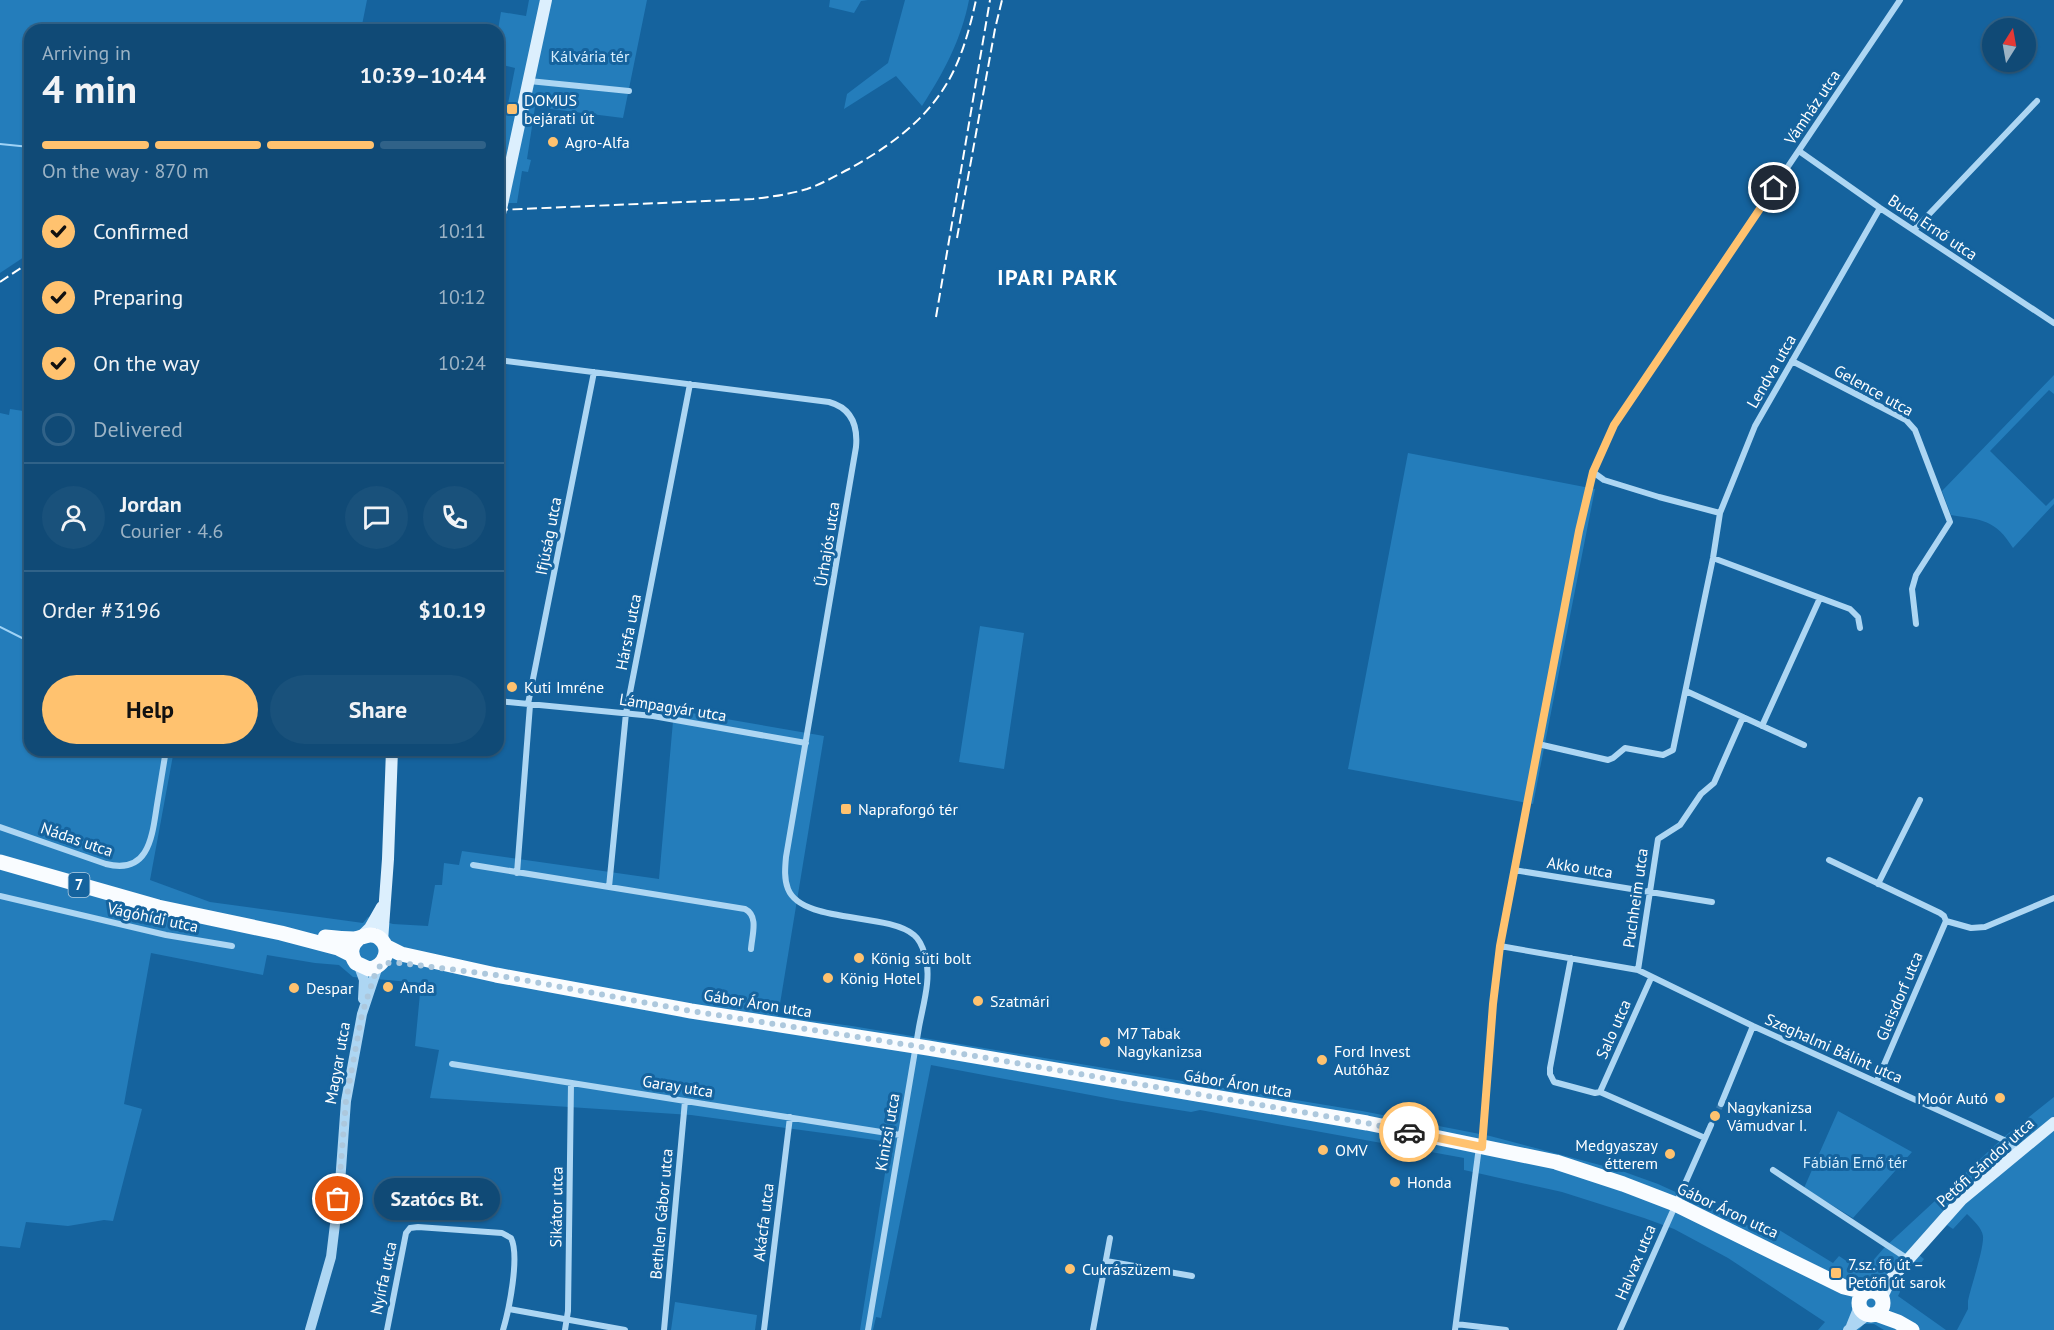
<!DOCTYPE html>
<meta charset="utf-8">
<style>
body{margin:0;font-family:"PT Sans",sans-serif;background:#19517b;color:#f1f3f6;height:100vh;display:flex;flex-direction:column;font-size:22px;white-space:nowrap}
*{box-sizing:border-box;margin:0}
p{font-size:20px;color:#9cb3c5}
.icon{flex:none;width:33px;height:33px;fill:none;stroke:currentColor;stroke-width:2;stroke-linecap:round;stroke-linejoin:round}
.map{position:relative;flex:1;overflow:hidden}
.sheet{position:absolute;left:24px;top:24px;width:480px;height:732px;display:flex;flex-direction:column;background:#104a76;border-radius:18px;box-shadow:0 2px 4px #0004,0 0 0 2px #306288}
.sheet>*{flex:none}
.needle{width:39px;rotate:11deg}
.buttons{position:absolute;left:1982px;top:18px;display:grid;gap:12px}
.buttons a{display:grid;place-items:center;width:54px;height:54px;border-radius:50%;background:#104a76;box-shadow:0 2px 4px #0004,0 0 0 2px #306288;font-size:30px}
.pin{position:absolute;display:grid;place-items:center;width:51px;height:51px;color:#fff;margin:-26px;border:3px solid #fff;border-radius:50%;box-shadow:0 2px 6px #0007}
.courier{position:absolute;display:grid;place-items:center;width:60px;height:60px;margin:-30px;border:4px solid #ffc26f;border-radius:50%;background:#fff;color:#222;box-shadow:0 2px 8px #0007}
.bubble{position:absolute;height:42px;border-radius:21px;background:#104a76;box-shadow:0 2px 4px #0004,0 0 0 2px #306288;font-size:20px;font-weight:600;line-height:42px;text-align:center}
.head em{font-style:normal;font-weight:600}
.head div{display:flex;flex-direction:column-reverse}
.head{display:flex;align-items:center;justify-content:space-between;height:102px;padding:0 18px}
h1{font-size:39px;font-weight:600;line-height:45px}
.bar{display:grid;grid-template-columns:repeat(4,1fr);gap:9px 6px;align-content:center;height:72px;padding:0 18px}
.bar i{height:8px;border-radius:4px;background:#306288}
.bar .selected{background:#ffc26f}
.bar p{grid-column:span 4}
.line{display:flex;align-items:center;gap:15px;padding:0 18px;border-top:2px solid #306288}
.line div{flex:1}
.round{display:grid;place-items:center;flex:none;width:63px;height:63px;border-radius:32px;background:#19517b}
ol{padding:0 18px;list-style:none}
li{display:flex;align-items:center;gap:18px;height:66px}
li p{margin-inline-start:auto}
li .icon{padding:6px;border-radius:50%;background:#ffc26f;color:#111;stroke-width:4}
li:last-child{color:#9cb3c5}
li i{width:33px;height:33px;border:3px solid #306288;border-radius:50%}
.cta{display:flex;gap:12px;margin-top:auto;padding:12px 18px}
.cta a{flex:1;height:69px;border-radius:36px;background:#ffc26f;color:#111;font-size:24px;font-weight:600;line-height:69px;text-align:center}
.cta a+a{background:#19517b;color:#f1f3f6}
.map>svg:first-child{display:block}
.green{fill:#247dbb}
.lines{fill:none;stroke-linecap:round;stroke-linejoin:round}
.stream{stroke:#9fd3f6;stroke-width:2}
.minor-tunnel{stroke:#387aad;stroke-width:6;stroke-dasharray:6 3;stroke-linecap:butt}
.minor{stroke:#add6f3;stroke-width:6}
.tertiary{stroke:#add6f3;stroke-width:10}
.secondary{stroke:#dceffd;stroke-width:12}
.primary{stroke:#f9fcff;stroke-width:15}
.rail{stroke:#fff;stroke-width:2;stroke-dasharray:10 4.5;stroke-linecap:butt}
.done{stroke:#adc8dd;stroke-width:6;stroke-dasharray:0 10.8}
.route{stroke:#ffc26f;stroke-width:8}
.poi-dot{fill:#ffc26f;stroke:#15639e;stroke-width:2}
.labels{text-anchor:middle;stroke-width:6;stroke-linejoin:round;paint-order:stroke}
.shield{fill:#15639e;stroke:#b9d0e2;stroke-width:1.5}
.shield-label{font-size:15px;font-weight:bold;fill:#fff}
.park-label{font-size:16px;fill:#d5edfd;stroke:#15639e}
.poi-label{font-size:16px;fill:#fff;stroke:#15639e;text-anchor:start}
.street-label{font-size:16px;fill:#fff;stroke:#15639e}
.district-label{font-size:22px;font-weight:bold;letter-spacing:1.5px;fill:#fff;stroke:#15639e}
</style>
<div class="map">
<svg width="2054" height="1330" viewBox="0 0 2054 1330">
<rect width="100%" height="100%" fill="#15639e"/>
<path class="green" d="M0,0h367l-6,30h-331v223l-30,20z
M529,0h118l-24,118 -88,-11 -8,52 4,1 -3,12 -6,-1 -5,32h-19v-48l17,-87 -17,-4v-34l3,-18 25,4z
M830,0h38l-7,1 -7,12 -25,-6z
M905,0h64c-8,40 -25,72 -47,106l-26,-30 -52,33 3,-15 41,-31z
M2054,375v19l-5,-4 -59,61 56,55 8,-8v6l-41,44c-18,-29 -31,-28 -62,-33l-9,-24z
M10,409l20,3v338h144l-24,130 60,22 153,21 5,-6 25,7 35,2 7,-41h7l2,-22 15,2 3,-14 197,28 15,-169 150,26 -46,280 74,10 510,85 128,25 129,34 39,14 92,42 3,-4 18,13 5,-7 57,35 6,-7 24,16 21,-24 120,-111 50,-40v233h-97l11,-21v-8c3,-15 16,-52 15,-65 -1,-8 -10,-16 -16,-22l-14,15 -6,-4 -28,30 5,4 -5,7 -8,-2 -13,16 2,12 -2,4 48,34h-62l-10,-6h-10l-5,6h-41l7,-8 -97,-64 -54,-29 -30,-11 -82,-26 -98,-22v-12l-264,-48 -9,2 -69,-11 -191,-36 -50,253 -5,-1 -3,13h-13l30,-188 -199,-27 -261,-17 9,-48 -24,-4 6,-63 -68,-6 -14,-12 -24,-2 -48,-8 -4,20 -112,-22 -27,151 18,5 -29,112 -9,-1 -36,6 -42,-4 -6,26 -20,-2v-833l9,2z
M1408,453l187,36 -62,315 -185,-35z
M980,626l44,7 -20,136 -45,-7z
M1838,1111l74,41 -59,66 -49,-30z
M675,1302l82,13 -2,15h-84z"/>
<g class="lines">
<path class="stream" d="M0,144l30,3
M0,627l30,15"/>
<path class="minor-tunnel" d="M1711,1125l10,-21"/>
<path class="minor" d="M529,81l100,10
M1799,151l81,57 174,115
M1914,230l123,-129
M498,360l331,42c22,6 29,23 27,45l-70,410c-1,11 -2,22 2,32 14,35 99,23 126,46 5,4 9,13 11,20 7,22 -2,50 -6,72l-51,303
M1792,361l114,59 9,10 35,92 -34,53 -4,14 4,35
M1593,472l11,8 55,17 61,16
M1713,558l137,51 8,8 2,11
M1686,691l118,54
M498,701l155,15 153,27
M528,704l66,-332
M1762,726l58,-128
M1538,744l70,16 5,-2 12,-10 38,7 10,-5 40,-192 7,-45 35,-87 125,-218
M0,827l106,37c43,11 46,-27 51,-59 3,-18 6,-37 9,-55
M1829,860l111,53 4,3 2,5
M473,865l272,44c14,7 7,26 6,40
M1514,870l198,32
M517,873l13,-168
M1878,884l42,-84
M609,887l17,-174 64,-329
M0,896l166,39 66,11
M1500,946l138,24 115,56 251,114 14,12
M1571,958l-21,110v6l4,8 41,11 5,-1 105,46
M1638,970l20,-131 22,-14 21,-31 13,-11 29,-66
M452,1064l448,71
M1877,1081l69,-160 25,7 14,-1 69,-29
M1600,1092l51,-114
M1721,1104l32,-78
M1482,1146l11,-143 7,-57 79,-415 14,-59 21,-47 286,-425
M1773,1170l135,89
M1106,1261l86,15
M509,1309l116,21
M1456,1324l50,6
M387,1330l19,-97 4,-5 8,-1 84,6 9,5c9,18 -2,72 -8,92
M565,1330l3,-19 3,-228
M664,1330l21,-229
M764,1330l26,-213
M1093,1330l17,-92
M1455,1330l24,-183
M1620,1330l91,-205"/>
<path class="tertiary" d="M359,966l5,14 -1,19
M1851,1326l8,-20
M310,1330l21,-73 9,-74 6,-82 16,-87 16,-48
M1848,1330l20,-15"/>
<path class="secondary" d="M498,223l48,-223
M362,936l8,-8 12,-21
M382,941l6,-82 4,-109
M1873,1291l17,-11 71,-80 93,-77
M1882,1297l8,-17"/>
<path class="primary" d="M0,862l158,45 123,26 57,15 14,7
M325,937c9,1 19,2 29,2 9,-1 15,-7 24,-2 15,10 7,30 -9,32l-13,-6c-6,-8 -6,-17 2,-24
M385,946l16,8 95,21 195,36 237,37 439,75 189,39 67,22 52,20 169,83 21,5
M1859 1303a12 12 0 1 1 24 0a12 12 0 1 1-24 0Z
M1876,1314l22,8 14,8"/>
<path class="rail" d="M498,210l255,-11c18,-2 37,-5 54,-10 15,-5 28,-13 42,-20 41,-23 78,-49 101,-91 13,-24 20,-51 26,-78
M957,238l38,-209 7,-29
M0,282l30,-20
M936,317l54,-317"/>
</g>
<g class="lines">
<path class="done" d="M338,1199l8,-98 16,-87 13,-40 7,-11h18l96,12 195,36 237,37 438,75 43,9"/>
<path class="route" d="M1409,1132l73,15 11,-143 7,-58 79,-415 14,-59 21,-47 160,-237"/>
</g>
<g class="poi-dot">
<rect x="506" y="103" width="12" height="12" rx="3"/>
<circle cx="553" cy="142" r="6"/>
<circle cx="512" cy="687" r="6"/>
<rect x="840" y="803" width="12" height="12" rx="3"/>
<circle cx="859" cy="958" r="6"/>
<circle cx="828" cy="978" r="6"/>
<circle cx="388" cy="987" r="6"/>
<circle cx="294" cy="988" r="6"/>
<circle cx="978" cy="1001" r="6"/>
<circle cx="1105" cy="1042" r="6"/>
<circle cx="1322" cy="1060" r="6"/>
<circle cx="2000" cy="1098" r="6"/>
<circle cx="1715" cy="1116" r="6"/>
<circle cx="1323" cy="1150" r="6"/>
<circle cx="1670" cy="1154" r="6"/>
<circle cx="1395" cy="1182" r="6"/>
<circle cx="1070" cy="1269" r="6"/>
<rect x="1830" y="1267" width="12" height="12" rx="3"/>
</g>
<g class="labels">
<rect class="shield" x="68.5" y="873" width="21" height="24" rx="4.5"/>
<g class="shield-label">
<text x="79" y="890">7</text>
</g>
<g class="park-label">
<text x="590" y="62">Kálvária tér</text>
<text x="1855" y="1168">Fábián Ernő tér</text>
</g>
<g class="poi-label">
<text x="524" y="106">DOMUS<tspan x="524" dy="18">bejárati út</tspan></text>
<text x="565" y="148">Agro-Alfa</text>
<text x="524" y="693">Kuti Imréne</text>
<text x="858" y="815">Napraforgó tér</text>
<text x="871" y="964">König süti bolt</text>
<text x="840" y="984">König Hotel</text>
<text x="400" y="993">Anda</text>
<text x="306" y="994">Despar</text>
<text x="990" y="1007">Szatmári</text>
<text x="1117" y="1039">M7 Tabak<tspan x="1117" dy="18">Nagykanizsa</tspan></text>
<text x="1334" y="1057">Ford Invest<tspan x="1334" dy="18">Autóház</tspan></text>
<text x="1988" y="1104" text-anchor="end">Moór Autó</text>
<text x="1727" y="1113">Nagykanizsa<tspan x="1727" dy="18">Vámudvar I.</tspan></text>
<text x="1658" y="1151" text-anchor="end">Medgyaszay<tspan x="1658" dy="18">étterem</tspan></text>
<text x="1335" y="1156">OMV</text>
<text x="1407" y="1188">Honda</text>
<text x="1848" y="1270">7.sz. fő út –<tspan x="1848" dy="18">Petőfi út sarok</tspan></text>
<text x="1082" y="1275">Cukrászüzem</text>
</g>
<g class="street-label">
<text transform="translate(1812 107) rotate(-56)" y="6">Vámház utca</text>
<text transform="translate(1933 227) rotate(34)" y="6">Buda Ernő utca</text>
<text transform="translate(1771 371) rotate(-60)" y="6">Lendva utca</text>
<text transform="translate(1874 390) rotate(29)" y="6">Gelence utca</text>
<text transform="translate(548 536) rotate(-79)" y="6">Ifjúság utca</text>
<text transform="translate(827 544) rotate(-81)" y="6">Űrhajós utca</text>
<text transform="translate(628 632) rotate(-79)" y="6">Hársfa utca</text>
<text transform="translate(673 707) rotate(9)" y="6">Lámpagyár utca</text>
<text transform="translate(77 839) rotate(19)" y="6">Nádas utca</text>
<text transform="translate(1580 867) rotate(9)" y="6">Akko utca</text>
<text transform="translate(1635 898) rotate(-82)" y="6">Puchheim utca</text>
<text transform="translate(153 917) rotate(12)" y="6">Vágóhídi utca</text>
<text transform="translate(1899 996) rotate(-67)" y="6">Gleisdorf utca</text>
<text transform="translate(758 1003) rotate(9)" y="6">Gábor Áron utca</text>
<text transform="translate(1613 1029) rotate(-66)" y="6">Salo utca</text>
<text transform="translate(1834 1048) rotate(24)" y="6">Szeghalmi Bálint utca</text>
<text transform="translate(337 1063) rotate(-80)" y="6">Magyar utca</text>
<text transform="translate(1238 1083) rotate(9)" y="6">Gábor Áron utca</text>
<text transform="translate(678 1086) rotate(9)" y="6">Garay utca</text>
<text transform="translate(887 1132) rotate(-80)" y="6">Kinizsi utca</text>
<text transform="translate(1985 1162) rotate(-42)" y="6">Petőfi Sándor utca</text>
<text transform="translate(556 1207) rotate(-89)" y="6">Sikátor utca</text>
<text transform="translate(1728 1210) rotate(25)" y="6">Gábor Áron utca</text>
<text transform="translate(661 1214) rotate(-85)" y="6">Bethlen Gábor utca</text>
<text transform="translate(763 1222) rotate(-83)" y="6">Akácfa utca</text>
<text transform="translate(1635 1262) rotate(-67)" y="6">Halvax utca</text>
<text transform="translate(383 1278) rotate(-78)" y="6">Nyírfa utca</text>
</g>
<g class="district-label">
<text x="1058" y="285">IPARI PARK</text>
</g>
</g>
</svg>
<div class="buttons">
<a><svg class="needle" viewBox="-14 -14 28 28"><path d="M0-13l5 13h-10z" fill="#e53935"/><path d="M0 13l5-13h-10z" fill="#9cb3c5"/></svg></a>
</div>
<div class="pin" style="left:338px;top:1199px;background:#ea580c"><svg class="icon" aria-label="bag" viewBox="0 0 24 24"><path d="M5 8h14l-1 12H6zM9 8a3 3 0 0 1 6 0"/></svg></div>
<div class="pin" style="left:1774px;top:188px;background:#1f2937"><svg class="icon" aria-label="home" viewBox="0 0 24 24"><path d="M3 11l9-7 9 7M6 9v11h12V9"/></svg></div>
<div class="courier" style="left:1409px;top:1132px"><svg class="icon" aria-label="car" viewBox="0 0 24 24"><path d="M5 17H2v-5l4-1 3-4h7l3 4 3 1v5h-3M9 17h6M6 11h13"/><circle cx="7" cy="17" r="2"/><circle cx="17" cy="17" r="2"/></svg></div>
<div class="bubble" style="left:374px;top:1178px;width:126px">Szatócs Bt.</div>
<section class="sheet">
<div class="head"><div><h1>4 min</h1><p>Arriving in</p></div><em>10:39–10:44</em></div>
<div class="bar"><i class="selected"></i><i class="selected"></i><i class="selected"></i><i></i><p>On the way · 870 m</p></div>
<ol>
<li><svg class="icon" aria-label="check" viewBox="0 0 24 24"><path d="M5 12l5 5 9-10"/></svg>Confirmed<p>10:11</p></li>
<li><svg class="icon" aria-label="check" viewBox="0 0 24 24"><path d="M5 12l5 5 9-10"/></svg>Preparing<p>10:12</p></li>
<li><svg class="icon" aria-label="check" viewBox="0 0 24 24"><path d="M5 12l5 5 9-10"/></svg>On the way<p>10:24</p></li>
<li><i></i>Delivered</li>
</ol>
<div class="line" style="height:108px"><a class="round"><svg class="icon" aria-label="person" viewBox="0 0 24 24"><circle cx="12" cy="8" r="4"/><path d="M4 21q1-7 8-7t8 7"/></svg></a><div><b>Jordan</b><p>Courier · 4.6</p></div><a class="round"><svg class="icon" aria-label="chat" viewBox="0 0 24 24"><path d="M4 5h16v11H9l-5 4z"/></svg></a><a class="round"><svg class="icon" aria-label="phone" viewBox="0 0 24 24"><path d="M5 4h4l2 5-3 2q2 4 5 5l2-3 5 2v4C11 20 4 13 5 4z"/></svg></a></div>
<div class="line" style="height:78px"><div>Order #3196</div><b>$10.19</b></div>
<div class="cta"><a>Help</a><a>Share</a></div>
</section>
</div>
